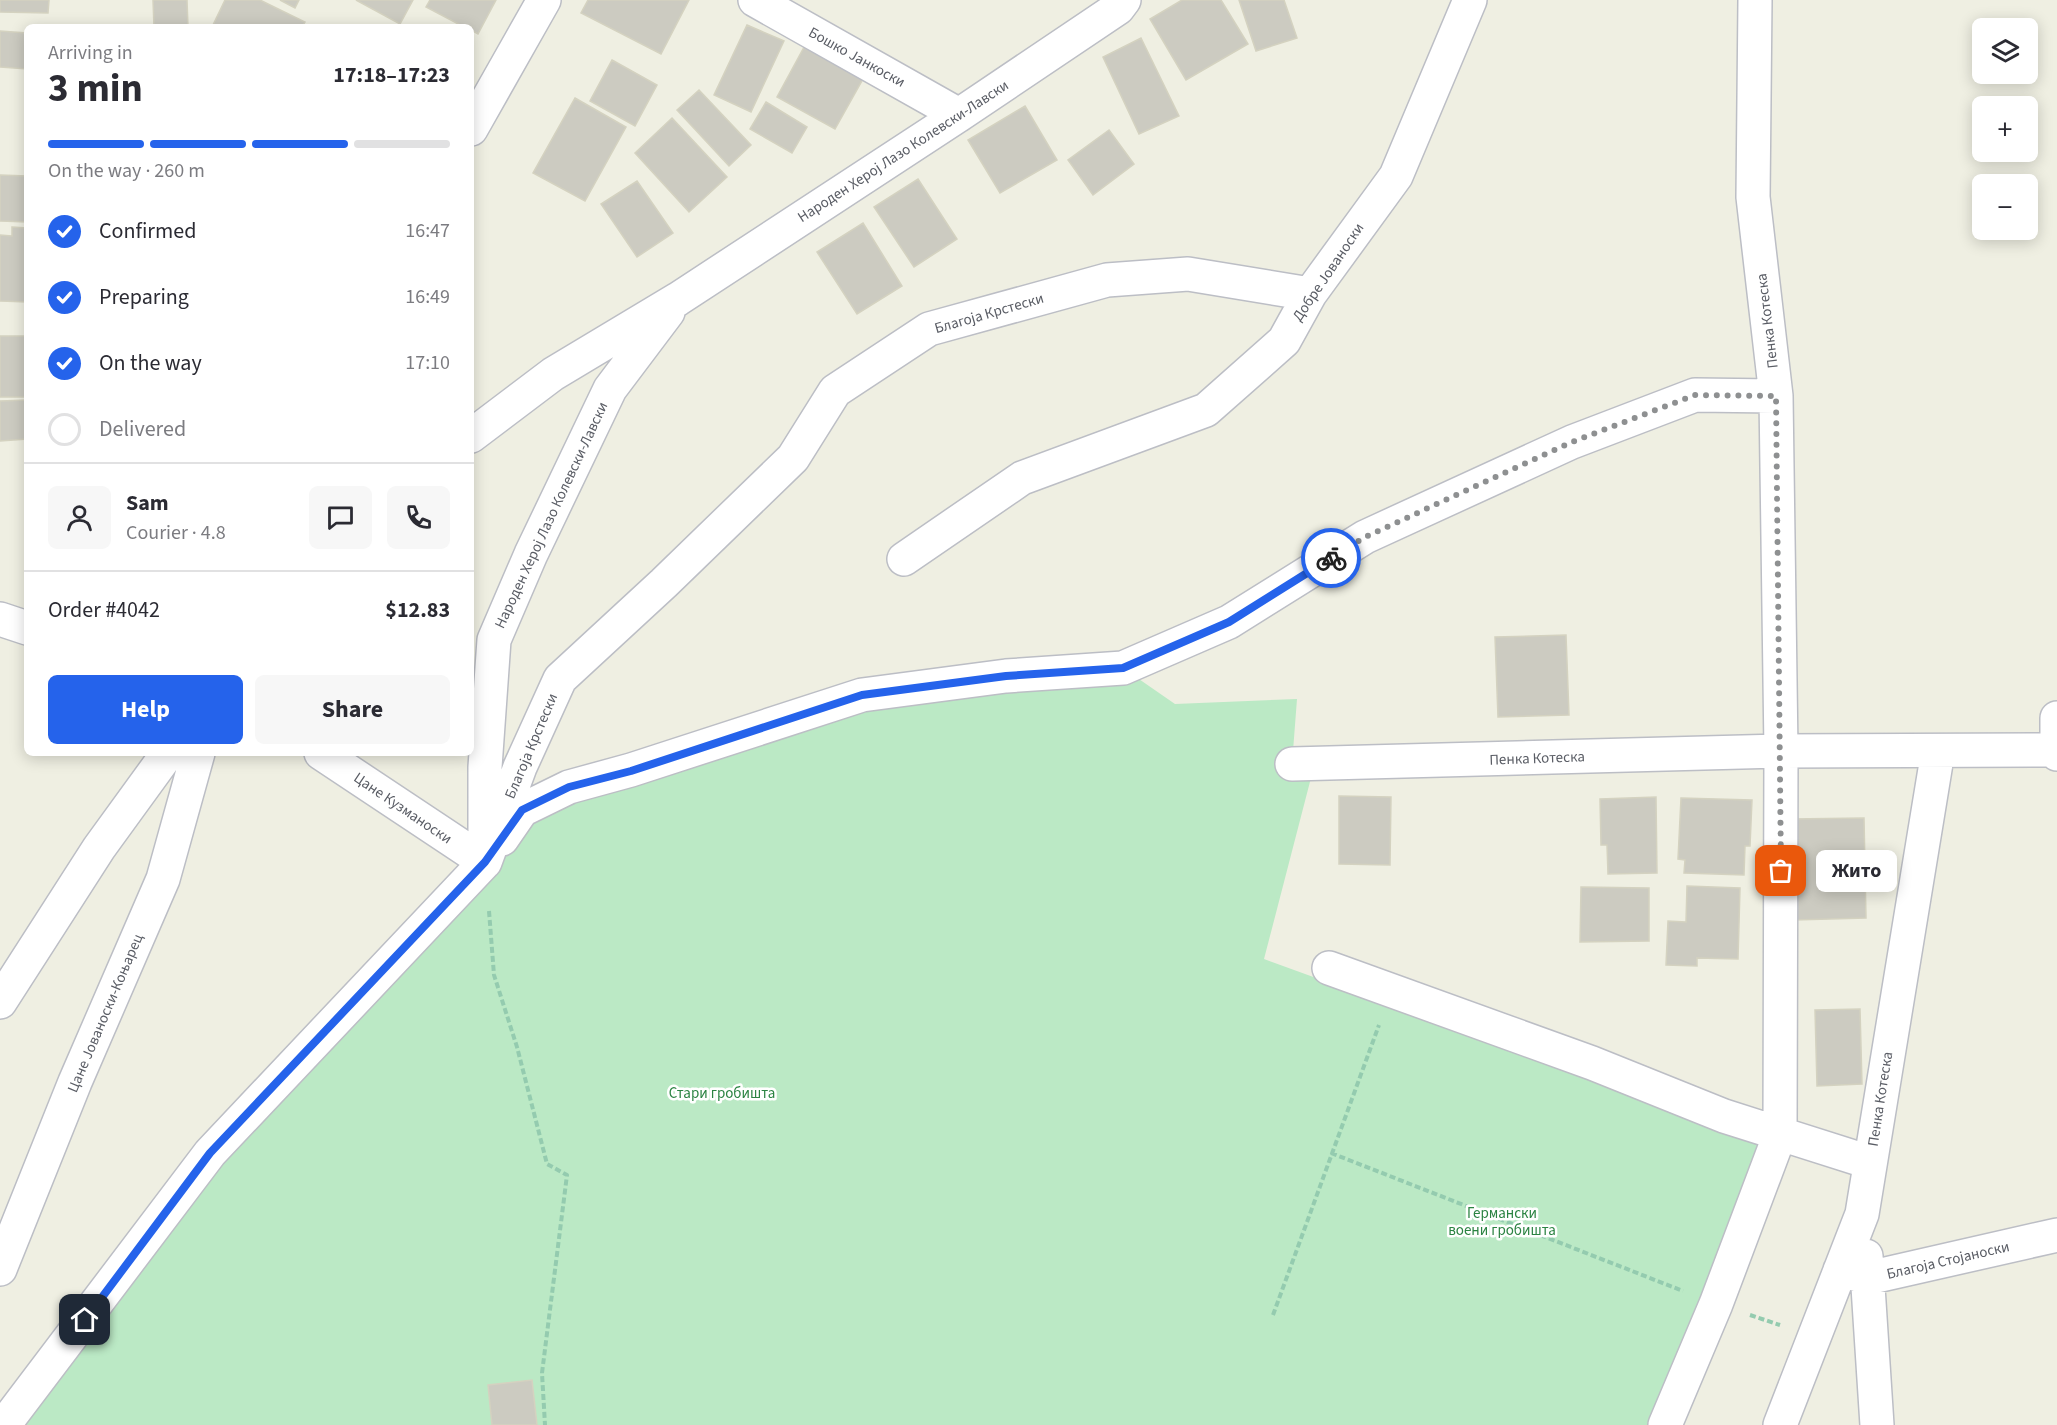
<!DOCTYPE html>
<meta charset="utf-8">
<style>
body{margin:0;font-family:"Source Sans 3",sans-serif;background:#f7f7f7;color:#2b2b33;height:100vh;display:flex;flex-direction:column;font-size:22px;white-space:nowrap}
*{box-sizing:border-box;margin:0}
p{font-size:20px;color:#7c7c81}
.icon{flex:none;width:33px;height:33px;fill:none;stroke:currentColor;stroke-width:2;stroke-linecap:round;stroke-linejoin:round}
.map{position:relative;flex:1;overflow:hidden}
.details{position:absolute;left:24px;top:24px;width:450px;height:732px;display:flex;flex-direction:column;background:#fff;border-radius:9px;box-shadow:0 3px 15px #0003}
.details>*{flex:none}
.tools{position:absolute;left:1972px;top:18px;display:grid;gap:12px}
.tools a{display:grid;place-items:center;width:66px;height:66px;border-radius:9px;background:#fff;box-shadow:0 3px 15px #0003;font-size:30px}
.pin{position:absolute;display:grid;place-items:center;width:51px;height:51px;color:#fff;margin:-26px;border-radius:12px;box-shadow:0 3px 9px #0006}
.courier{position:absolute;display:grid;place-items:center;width:60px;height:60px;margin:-30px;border:4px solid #2563eb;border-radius:50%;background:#fff;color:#222;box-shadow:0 2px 8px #0007}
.bubble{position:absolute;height:42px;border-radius:9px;background:#fff;box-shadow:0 3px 15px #0003;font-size:20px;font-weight:700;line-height:42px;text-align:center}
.overview em{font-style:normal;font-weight:700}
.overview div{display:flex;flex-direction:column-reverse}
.overview{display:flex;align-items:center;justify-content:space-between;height:102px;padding:0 24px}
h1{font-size:39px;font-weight:700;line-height:45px}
.bar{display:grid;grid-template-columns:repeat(4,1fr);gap:9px 6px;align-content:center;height:72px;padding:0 24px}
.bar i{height:8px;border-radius:4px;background:#e1e1e2}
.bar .on{background:#2563eb}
.bar p{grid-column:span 4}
.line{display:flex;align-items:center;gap:15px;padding:0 24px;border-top:2px solid #e1e1e2}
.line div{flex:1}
.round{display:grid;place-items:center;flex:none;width:63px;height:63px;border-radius:9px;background:#f7f7f7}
ol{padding:0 24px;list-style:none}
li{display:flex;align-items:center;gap:18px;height:66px}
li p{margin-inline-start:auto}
li .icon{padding:6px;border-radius:50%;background:#2563eb;color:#fff;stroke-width:4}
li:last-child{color:#7c7c81}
li i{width:33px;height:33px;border:3px solid #e1e1e2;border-radius:50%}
.button{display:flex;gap:12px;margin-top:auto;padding:12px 24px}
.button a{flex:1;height:69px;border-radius:9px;background:#2563eb;color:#fff;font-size:24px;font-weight:700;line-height:69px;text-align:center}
.button a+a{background:#f7f7f7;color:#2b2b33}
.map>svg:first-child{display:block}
.green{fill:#bbe9c5}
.building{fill:#cccbc1;stroke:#d4d2c0;stroke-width:1.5}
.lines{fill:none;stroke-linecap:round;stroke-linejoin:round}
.minor-casing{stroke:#bcbec5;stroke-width:36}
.path{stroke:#94cbaf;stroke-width:4;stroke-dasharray:6 3;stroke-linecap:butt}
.minor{stroke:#fff;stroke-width:33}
.done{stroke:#8e9091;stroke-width:6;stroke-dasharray:0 10.8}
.route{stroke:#2563eb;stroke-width:8}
.labels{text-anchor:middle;stroke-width:5;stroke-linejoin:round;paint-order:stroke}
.street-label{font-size:15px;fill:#5a5d65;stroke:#fff}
.park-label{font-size:15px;fill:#2b8342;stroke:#fff}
</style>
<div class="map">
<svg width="2057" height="1425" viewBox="0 0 2057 1425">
<rect width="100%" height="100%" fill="#efefe2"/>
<path class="green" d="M1123,668l52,36 122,-5 -5,65 20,10 -48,185 503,183 -112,283h-1651l121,-157 397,-458 340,-115z"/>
<path class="building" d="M0,0h49l-1,13 -48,-1z
M153,0h34l1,27h-34z
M225,0h35l45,22 -3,5h-90z
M280,0h19l-4,8z
M356,0h57l-13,24z
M430,0h66l-18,34 -7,-4v-3h-7l-38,-20z
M588,0h101l-28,54 -80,-41z
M1182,0h39l27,44 -62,36 -36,-61z
M1239,0h45l13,38 -41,13z
M747,25l37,16 -33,71 -37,-17z
M0,31l27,2v36l-27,-2z
M809,38l59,32 -33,59 -58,-32z
M1141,38l38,78 -40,18 -36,-77z
M612,60l45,25 -22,41 -45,-25z
M699,90l52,55 -22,21 -52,-56z
M575,98l51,29 -41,74 -52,-28z
M766,102l41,25 -15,26 -42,-24z
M1025,106l32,54 -57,33 -32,-53z
M672,118l55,59 -38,35 -54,-59z
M1109,130l25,34 -41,31 -25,-35z
M0,175l27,1v46l-27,-1z
M918,179l39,60 -43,28 -40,-60z
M637,181l36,52 -36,24 -36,-53z
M863,223l39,63 -45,28 -40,-62z
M12,227l15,1v74l-27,-1v-66l12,1z
M0,336h27v61h-27z
M27,400v39l-27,2v-40z
M1566,635l3,80 -71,2 -3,-80z
M1339,796l52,1 -1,68 -51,-1z
M1656,797l1,76 -49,1 -1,-29h-6l-1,-46z
M1681,798l71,2 -2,46h-5l-1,29 -60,-2 1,-13 -7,-1z
M1864,818l2,100 -72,2 -3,-101z
M1687,886l53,2 -2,71 -41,-1v8l-31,-1 2,-44 18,1z
M1581,887l68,1v53l-69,1z
M1860,1009l2,75 -45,2 -2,-76z
M532,1380l5,45h-45l-4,-40z"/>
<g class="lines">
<defs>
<path id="minor" d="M755,0l204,115
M471,129l73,-129
M471,436l82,-62 125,-75 281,-184 159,-107 6,-8
M904,559l118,-81 184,-68 78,-69 26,-47 86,-118 74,-176
M0,619l27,9
M2057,718v36
M321,753l164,109
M1292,764l489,-13 275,-1
M485,839v-72l9,-127 37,-86 79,-165 58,-77
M502,839l20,-29 47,-23 62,-17 231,-75 144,-19 117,-8 106,-46 136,-85 207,-95 123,-47 81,1
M1329,968l263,95 132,53 145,46
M0,1002l99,-154 69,-95
M1866,1256l11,169
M0,1269l75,-187 88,-203 35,-126
M1840,1270l28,8 189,-43
M4,1425l206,-272 275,-291 35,-95 40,-88 104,-96 129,-125 42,-67 94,-62 178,-49 81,-6 122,20
M1665,1425l51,-121 64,-170 1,-383 -5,-355 -23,-199 2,-197
M1780,1425l82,-211 76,-463"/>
</defs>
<use href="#minor" class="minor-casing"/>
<path class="path" d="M489,911l5,64 23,72 30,117 20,11 -25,198 3,52
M1331,1153l352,138
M1273,1315l106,-290
M1750,1315l30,10"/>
<use href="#minor" class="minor"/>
</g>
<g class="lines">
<path class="done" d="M1331,558l34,-21 207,-95 123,-47 81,1 5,475"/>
<path class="route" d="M85,1320l125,-167 275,-291 37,-52 47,-23 62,-16 231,-76 144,-19 117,-8 106,-46 102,-64"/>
</g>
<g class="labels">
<g class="street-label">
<text transform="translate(857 57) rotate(29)" y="5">Бошко Јанкоски</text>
<text transform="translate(903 151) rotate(-33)" y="5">Народен Херој Лазо Колевски-Лавски</text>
<text transform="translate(1328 272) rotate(-56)" y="5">Добре Јованоски</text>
<text transform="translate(989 313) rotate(-16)" y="5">Благоја Крстески</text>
<text transform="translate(1767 321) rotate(-97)" y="5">Пенка Котеска</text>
<text transform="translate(551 515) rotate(-65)" y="5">Народен Херој Лазо Колевски-Лавски</text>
<text transform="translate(531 746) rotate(-67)" y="5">Благоја Крстески</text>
<text transform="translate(1537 758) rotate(-2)" y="5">Пенка Котеска</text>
<text transform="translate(403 808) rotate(34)" y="5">Цане Кузманоски</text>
<text transform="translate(105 1013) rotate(-67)" y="5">Цане Јованоски-Коњарец</text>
<text transform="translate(1880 1099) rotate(-81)" y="5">Пенка Котеска</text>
<text transform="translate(1948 1260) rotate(-13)" y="5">Благоја Стојаноски</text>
</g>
<g class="park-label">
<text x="722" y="1098">Стари гробишта</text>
<text x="1502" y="1218">Германски<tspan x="1502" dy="17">воени гробишта</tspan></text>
</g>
</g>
</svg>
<div class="tools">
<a><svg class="icon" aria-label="layers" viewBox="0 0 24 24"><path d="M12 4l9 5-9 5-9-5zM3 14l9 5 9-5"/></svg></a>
<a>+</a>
<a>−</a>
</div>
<div class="pin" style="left:1781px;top:871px;background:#ea580c"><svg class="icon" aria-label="bag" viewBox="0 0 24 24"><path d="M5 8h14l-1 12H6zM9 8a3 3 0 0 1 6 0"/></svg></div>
<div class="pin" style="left:85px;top:1320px;background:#1f2937"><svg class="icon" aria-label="home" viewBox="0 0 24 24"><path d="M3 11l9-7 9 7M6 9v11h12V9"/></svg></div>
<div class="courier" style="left:1331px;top:558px"><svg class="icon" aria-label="bike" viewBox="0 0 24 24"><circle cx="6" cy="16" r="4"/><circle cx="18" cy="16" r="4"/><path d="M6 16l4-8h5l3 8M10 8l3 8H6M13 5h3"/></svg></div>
<div class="bubble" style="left:1816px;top:850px;width:81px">Жито</div>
<section class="details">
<div class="overview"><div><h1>3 min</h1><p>Arriving in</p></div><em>17:18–17:23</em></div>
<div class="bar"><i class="on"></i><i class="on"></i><i class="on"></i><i></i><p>On the way · 260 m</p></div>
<ol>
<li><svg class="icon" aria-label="check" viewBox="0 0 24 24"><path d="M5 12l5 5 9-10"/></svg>Confirmed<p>16:47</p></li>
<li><svg class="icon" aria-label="check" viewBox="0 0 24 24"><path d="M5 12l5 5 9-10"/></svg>Preparing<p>16:49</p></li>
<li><svg class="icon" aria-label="check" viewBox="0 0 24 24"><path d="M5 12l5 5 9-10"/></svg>On the way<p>17:10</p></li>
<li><i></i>Delivered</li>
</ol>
<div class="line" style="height:108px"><a class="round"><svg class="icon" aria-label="person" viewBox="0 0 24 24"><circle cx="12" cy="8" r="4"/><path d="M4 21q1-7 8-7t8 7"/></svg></a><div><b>Sam</b><p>Courier · 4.8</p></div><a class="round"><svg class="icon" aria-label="chat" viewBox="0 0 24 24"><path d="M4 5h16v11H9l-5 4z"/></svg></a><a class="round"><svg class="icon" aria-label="phone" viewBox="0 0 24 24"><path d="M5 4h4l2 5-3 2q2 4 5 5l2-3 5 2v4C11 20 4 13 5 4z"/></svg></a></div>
<div class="line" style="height:78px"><div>Order #4042</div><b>$12.83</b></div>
<div class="button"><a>Help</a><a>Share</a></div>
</section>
</div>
